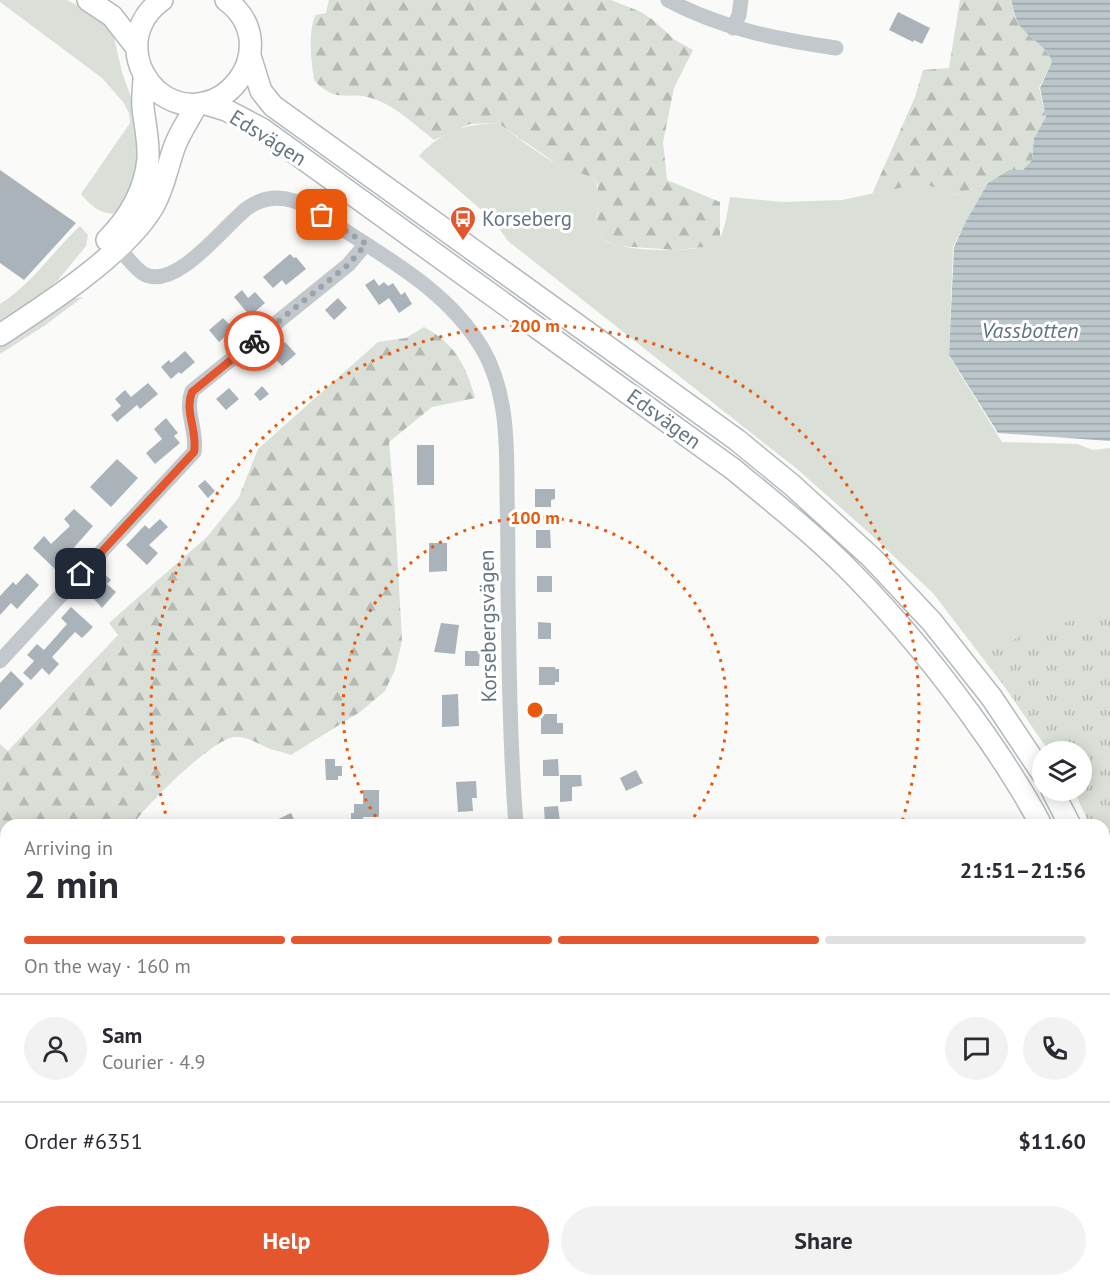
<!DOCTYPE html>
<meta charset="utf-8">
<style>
body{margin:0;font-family:"PT Sans",sans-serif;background:#f2f2f3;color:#2b2b33;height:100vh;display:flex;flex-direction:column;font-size:22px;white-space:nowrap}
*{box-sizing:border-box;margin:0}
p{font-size:20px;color:#7c7c81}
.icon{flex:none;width:33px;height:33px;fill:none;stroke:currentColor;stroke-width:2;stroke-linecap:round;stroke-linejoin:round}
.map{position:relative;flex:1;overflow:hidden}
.panel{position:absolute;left:0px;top:819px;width:1110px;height:468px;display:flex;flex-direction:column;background:#fff;border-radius:18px 18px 0 0;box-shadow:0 3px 15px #0003}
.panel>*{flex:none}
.fabs{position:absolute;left:1032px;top:741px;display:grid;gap:12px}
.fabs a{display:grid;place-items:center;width:60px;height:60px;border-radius:50%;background:#fff;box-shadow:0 3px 15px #0003;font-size:30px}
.pin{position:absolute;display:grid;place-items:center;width:51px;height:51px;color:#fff;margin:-26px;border-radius:12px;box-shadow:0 3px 9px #0006}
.courier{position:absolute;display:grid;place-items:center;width:60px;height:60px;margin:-30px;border:4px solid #e4572e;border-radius:50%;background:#fff;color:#222;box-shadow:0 2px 8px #0007}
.headline em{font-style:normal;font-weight:700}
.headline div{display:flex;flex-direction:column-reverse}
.headline{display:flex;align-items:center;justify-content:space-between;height:102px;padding:0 24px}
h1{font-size:39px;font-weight:700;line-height:45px}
.bar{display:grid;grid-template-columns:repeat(4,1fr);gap:9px 6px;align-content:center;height:72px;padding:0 24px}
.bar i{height:8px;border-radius:4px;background:#e1e1e2}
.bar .on{background:#e4572e}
.bar p{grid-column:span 4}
.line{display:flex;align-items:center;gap:15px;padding:0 24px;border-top:2px solid #e1e1e2}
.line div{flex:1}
.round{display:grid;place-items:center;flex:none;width:63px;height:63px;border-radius:32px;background:#f2f2f3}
.cta{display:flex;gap:12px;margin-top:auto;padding:12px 24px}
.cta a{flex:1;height:69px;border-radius:36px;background:#e4572e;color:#fff;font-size:24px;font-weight:700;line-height:69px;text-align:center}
.cta a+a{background:#f2f2f3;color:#2b2b33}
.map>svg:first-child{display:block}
.grass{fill:#dadfd7}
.forest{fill:url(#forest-firs)}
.park{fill:url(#park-tufts)}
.water{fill:url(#water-rules)}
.building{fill:#aab3b9}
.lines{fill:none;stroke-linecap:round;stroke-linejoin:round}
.secondary-casing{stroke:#b3babf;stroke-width:24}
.street{stroke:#c3c8cc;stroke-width:15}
.secondary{stroke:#fff;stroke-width:21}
.done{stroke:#99a4ac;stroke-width:6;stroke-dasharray:0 10.8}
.route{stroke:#e4572e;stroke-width:8}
.ring{fill:none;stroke:#e8590c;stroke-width:3;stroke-dasharray:3 6}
.labels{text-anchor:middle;stroke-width:6;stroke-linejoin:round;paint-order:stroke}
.street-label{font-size:21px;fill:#657683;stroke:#fff}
.poi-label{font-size:21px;fill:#657683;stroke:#fff;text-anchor:start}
.water-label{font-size:22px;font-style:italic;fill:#60757c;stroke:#fff}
.centre{fill:#e8590c;stroke:#fff;stroke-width:3}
.ring-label{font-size:18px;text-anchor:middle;font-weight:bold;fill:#e8590c;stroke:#fff;stroke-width:6;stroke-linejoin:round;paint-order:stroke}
</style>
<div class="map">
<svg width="1110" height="1287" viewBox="0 0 1110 1287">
<defs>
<pattern id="forest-firs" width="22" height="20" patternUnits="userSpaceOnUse" patternTransform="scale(1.5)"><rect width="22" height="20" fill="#dadfd7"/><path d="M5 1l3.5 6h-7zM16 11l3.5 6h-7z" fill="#b4b9b4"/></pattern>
<pattern id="park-tufts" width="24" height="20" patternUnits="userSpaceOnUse" patternTransform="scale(1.5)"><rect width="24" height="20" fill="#dadfd7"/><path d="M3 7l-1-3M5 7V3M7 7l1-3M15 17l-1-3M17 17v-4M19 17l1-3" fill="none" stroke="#b4b9b4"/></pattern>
<pattern id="water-rules" width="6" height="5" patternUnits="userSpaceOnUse" patternTransform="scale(1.5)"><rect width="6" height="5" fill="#bbc7cb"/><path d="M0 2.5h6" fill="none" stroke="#9ca6aa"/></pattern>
</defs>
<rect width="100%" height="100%" fill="#fafaf8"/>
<path class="grass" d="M0,0h67l36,19 9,10 10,43 17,48 -1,49 -9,25 -12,19c-15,3 -27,-8 -36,-19l49,-71 -1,-10 -6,-11 -21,-24 -102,-76z
M498,123c19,13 39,31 60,41 10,5 26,7 34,14 15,12 -4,46 11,61 15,13 102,16 115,1 7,-7 10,-33 12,-43l53,5 59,-2 80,-17 34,12 32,-12 -22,38 -13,26 -4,109 53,86 75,2 16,6 17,-2v424l-6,-14v-33h-14l-16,-34 8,-1v-38l-33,-1 -42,-61 -74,-97 -66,-62 -70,-62 -289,-228 -15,-21 -74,-64c24,-26 44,-31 79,-33z
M80,226l8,9 -2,11 -28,34 -29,25 -29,19v-20c31,-19 53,-53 80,-78z
M83,297l-39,29 -44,28v-10l70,-45z
M1006,1281h51l53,6h-107z"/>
<path class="forest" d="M329,0h282l30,12 12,8 22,20 18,10 -19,38 -11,54 4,38 53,22v37l-8,7 -36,4 -57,-4 -15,-6 -7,-9 1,-46 -5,-7 -36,-14 -59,-41 -28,1 -36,16c-18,-14 -36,-32 -57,-40 -29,-12 -38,7 -63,-20 -3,-21 -6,-45 1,-65l11,-2z
M960,0h51c2,7 3,17 7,23 9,15 29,22 34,39l-13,26 7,29 -12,21 -2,22 -9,10h-14l-21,13 -32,12 -34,-12 -50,11 43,-97 8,-27 26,-2z
M424,327c31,17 42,38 51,71l-43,9 -43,35 5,55 8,144 -7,29 -10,21 -25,21 -69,43c-8,-3 -15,-4 -23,-7 -12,-5 -20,-12 -34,-11 -21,2 -90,69 -101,88h-127v51l-6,-1v-131l8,7 110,-116 -9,-12 99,-87 31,-39 19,-48 120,-107 28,-4z"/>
<path class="park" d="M1110,612v257l-6,-13v-31h-14l-15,-34 7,-1v-38l-33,-1 -67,-97 58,-26z"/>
<path class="water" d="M1011,0h99v441l-112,-8 -49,-78 5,-108 12,-26 22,-38 21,-13h14l9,-10 2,-22 12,-21 -6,-29 12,-26c-5,-17 -25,-24 -34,-39 -3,-6 -5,-16 -7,-23z"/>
<path class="building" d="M898,12l32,16 -8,16 -8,-4 -1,2 -24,-12z
M0,170l76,53 -52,57 -24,-17z
M290,254l4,4 2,-1 10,12 -20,16 -4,-5 -9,8 -10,-11z
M374,279l5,7 5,-4 4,4 5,-3 8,12 4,-3 7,12 -13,9 -10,-15 -10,7 -14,-20z
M242,290l6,8 7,-6 10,11 -15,13 -16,-19z
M338,298l9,10 -13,12 -9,-10z
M223,318l11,11 -15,13 -10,-12z
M285,342l11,12 -14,12 -11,-12z
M185,351l10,11 -14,12 -2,-2 -8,7 -10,-12 8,-7 2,3z
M148,383l10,11 -18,15 -3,-4 -20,17 -6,-7 10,-9 -6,-7 10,-9 6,7z
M262,386l7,8 -9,7 -6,-7z
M229,388l10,11 -13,11 -10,-11z
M166,418l12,15 -4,3 6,7 -25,21 -9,-11 16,-14 -8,-10z
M417,445h17v40h-17z
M117,459l21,19 -27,29 -21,-20z
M205,480l10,11 -7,7 -10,-12z
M535,489h20v10l-4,1v7h-16z
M74,509l19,17 -38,43 -22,-21 11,-12 7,8 19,-18 -6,-7z
M160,519l8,8 -19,18 9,8 -11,12 -21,-20 19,-20 4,4z
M536,530h14l1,18h-15z
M429,543h18v28l-18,1z
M101,571l10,9 -4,4 9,8 -14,16 -8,-9 5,-5 -10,-10z
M27,573l12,12 -22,24 -6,-6 -11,12v-19l13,-14 3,3z
M537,576h15v16h-15z
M71,607l22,20 -11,11 -7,-6 -23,25 7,7 -10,11 -7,-7 -11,12 -8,-7 11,-12 -7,-6 10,-11 7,6 23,-26 -6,-6z
M538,622l13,1v16h-13z
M441,623l18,2 -4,29 -21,-2z
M465,651h15l-1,15h-14z
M539,667h16v2h4v13h-4v3h-16z
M11,671l13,13 -24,26v-27z
M458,694l1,32 -17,1v-32z
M541,714h16v9h6v11h-22z
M325,759h10v7h7v10h-4v4h-12z
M558,759l1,17h-16v-16z
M636,770l7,13 -17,8 -6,-13z
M560,775h21l1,11 -10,1v14l-12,1z
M476,781l1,17h-5l1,13 -15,1 -2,-30z
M363,790h16v27h-16v7h-12v-11h3v-9h9z
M558,806l2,16 -15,2 -1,-17z
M291,813l6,12h-31z"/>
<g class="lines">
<defs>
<path id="secondary" d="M88,0l24,16 25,32
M162,0c-17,12 -27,31 -25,51 1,15 9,30 20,40 60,48 132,-44 69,-91
M250,56l11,35 12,15 464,334 55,45 80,73 60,64 60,76 50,75
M203,103l23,7 36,19 471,340c41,34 83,67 120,105 49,50 93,105 133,162 20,29 39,58 55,89
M107,240c22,-22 38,-50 41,-81 1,-17 -3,-34 -5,-51 -1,-11 1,-22 1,-32
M0,335c46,-30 127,-82 154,-130 10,-18 13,-37 20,-57 5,-15 16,-30 23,-44
M1052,790l18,35
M1104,895l6,14
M1104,960l6,15"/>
</defs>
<use href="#secondary" class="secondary-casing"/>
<path class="street" d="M668,0c55,29 108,39 168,48
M733,28l6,-13 2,-15
M118,246c7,9 16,22 26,28 31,17 80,-47 102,-65 36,-27 70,2 101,23 50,32 103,63 135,116 26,44 25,98 25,147 1,31 1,63 1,94 1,79 2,158 8,236
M0,661l194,-209c4,-21 -10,-40 -2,-61l156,-126 18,-21
M0,947l6,1
M635,1281l1,6
M821,1281l33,6
M84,1287l13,-6
M171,1287l1,-6"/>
<use href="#secondary" class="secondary"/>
</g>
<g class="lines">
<path class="done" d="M254,341l94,-76 18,-21 -44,-29"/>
<path class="route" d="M81,574l113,-122c4,-21 -10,-40 -2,-60l62,-51"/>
</g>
<g class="ring">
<path d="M381 824A192 192 0 1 1 689 824"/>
<path d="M168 822A384 384 0 1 1 902 822"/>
</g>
<defs>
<symbol id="bus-pin" viewBox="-11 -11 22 30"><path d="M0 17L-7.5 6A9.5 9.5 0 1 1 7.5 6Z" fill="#e4572e" stroke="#fff"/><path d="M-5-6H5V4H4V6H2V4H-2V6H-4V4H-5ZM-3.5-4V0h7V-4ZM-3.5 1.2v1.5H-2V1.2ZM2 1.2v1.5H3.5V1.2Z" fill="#fff"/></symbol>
</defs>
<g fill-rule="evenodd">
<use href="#bus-pin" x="448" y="204" width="30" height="40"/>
</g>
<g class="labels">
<g class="street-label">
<text transform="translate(268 138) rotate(32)" y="7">Edsvägen</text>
<text transform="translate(664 419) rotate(36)" y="7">Edsvägen</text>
<text transform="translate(488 626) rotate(-91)" y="7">Korsebergsvägen</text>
</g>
<g class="poi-label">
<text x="482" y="226">Korseberg</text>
</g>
<g class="water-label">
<text x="1030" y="338">Vassbotten</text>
</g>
</g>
<circle cx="535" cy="710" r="9" class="centre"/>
<g class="ring-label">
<text x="535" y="332">200 m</text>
<text x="535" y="524">100 m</text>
</g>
</svg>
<div class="fabs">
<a><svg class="icon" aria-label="layers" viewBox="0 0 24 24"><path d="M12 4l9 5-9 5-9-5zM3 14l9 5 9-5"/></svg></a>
</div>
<div class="pin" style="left:322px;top:215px;background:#ea580c"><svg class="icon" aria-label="bag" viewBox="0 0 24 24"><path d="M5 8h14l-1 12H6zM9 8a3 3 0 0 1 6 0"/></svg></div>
<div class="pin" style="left:81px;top:574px;background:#1f2937"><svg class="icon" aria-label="home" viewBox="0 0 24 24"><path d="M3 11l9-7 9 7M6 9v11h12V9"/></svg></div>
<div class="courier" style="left:254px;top:341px"><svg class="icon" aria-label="bike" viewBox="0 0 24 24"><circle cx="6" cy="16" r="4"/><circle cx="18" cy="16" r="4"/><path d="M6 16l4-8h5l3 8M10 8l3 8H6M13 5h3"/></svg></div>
<section class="panel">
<div class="headline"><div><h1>2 min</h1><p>Arriving in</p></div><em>21:51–21:56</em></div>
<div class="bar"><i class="on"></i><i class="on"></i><i class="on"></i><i></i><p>On the way · 160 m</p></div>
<div class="line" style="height:108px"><a class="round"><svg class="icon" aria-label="person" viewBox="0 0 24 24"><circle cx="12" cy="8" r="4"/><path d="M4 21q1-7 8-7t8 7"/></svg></a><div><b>Sam</b><p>Courier · 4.9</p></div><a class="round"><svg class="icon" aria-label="chat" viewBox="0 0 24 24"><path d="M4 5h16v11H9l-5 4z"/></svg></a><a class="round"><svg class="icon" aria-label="phone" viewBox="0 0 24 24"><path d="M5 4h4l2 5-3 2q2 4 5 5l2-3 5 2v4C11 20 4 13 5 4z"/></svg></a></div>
<div class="line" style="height:78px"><div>Order #6351</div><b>$11.60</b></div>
<div class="cta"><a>Help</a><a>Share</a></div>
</section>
</div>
